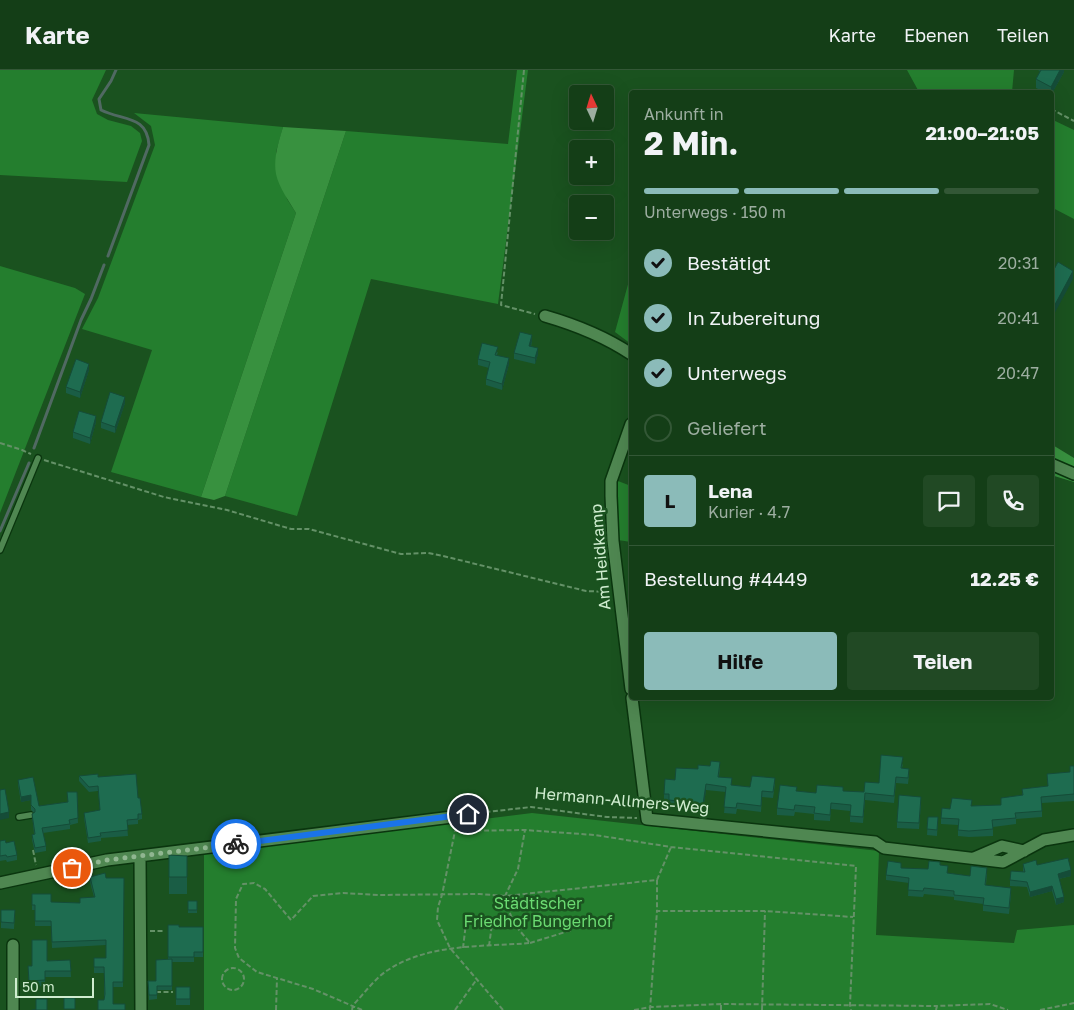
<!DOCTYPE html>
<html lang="de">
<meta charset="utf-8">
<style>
body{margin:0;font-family:"Golos Text",sans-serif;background:#214924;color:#f1f3f6;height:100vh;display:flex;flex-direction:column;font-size:19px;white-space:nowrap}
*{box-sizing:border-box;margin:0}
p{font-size:16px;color:#9daea1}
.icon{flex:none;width:28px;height:28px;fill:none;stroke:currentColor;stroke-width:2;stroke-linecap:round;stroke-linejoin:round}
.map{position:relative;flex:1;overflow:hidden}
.details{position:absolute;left:629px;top:20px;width:425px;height:610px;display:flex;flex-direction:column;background:#143e17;border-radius:5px;box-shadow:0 5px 20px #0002,0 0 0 1px #335736}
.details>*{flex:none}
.needle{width:32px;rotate:356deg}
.controls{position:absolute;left:569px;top:15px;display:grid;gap:10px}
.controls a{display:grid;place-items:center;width:45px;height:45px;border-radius:5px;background:#143e17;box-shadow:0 5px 20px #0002,0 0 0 1px #335736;font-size:25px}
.scale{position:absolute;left:15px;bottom:12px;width:79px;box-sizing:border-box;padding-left:5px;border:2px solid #cfeccf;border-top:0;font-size:14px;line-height:18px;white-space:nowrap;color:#cfeccf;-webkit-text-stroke:4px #1a521f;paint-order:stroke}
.pin{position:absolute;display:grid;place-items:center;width:42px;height:42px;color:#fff;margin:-21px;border:2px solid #fff;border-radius:50%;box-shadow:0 1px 5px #0007}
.courier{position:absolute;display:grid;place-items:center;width:50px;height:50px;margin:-25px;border:4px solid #1a73e8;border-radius:50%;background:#fff;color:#222;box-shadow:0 1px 6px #0007}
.overview em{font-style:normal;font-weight:700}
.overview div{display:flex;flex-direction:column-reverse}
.overview{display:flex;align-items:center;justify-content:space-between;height:85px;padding:0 15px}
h1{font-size:32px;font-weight:700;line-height:38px}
.bar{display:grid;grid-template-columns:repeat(4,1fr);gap:8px 5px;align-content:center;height:60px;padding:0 15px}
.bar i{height:6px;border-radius:4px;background:#335736}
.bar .selected{background:#8bbbb9}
.bar p{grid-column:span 4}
.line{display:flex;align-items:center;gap:12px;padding:0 15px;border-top:1px solid #335736}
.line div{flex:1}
.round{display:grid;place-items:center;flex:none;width:52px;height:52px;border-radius:5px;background:#214924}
ol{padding:0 15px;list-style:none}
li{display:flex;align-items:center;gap:15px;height:55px}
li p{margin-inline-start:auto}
li .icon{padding:5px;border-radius:50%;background:#8bbbb9;color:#111;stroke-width:4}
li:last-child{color:#9daea1}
li i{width:28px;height:28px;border:2px solid #335736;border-radius:50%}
.button{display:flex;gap:10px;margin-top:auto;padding:10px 15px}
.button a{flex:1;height:58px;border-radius:5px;background:#8bbbb9;color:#111;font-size:20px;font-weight:700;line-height:58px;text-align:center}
.button a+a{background:#214924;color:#f1f3f6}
header{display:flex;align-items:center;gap:30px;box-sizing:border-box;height:70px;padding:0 25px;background:#143e17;border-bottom:1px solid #335736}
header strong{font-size:24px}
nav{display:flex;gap:28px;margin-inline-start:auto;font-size:18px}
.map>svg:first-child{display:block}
.green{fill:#247e2e}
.forest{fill:#38913f}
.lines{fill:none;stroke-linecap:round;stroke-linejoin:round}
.stream{stroke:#506962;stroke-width:3}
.lane-casing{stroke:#0a350e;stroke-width:8}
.street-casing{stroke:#0a350e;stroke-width:14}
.path{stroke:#649167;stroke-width:2;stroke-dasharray:5 2.5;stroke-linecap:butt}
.lane{stroke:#4f8751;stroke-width:5.5}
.street{stroke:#4f8751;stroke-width:11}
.wall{fill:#1a5d45}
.shaded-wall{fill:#154c38}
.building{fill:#1e6c50;stroke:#154c38}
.done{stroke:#90b691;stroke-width:5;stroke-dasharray:0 9}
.route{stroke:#1a73e8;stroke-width:6}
.labels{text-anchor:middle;stroke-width:5;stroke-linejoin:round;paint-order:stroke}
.street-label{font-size:16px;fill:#cfeccf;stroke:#1a521f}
.park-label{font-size:16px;fill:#6bdb72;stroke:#1a521f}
</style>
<header>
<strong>Karte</strong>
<nav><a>Karte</a><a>Ebenen</a><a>Teilen</a></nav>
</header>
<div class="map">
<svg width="1074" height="940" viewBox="0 0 1074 940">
<rect width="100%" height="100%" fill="#1a521f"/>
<path class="green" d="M0,0h106l-14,30 5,14 11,6 23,6 9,7 2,8 -15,41 -127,-7z
M517,0h11l-30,234 -127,-25 -74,237 -72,-20 121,-365 162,13z
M907,0h107l-2,22h-93z
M134,43l149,14 -7,25 11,47 9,14 -95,284 -90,-25 41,-122 -70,-21 16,-31 57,-153 -4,-19z
M1051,49l23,11v89l-23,-12z
M0,196l75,22 10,6 -85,219z
M630,207h1v67l-16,-12z
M618,411l13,5v56l-13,-2z
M532,743l347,38 -3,84 138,8 3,-13 57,-5v85h-870v-156z"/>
<path class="forest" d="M283,57l63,4 -121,365 -11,4 -13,-3 95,-284c-7,-12 -17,-25 -20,-39 -3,-16 3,-33 7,-47z
M1051,374l23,14v24l-23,-7z"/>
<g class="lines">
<path class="stream" d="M108,186l41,-111c-2,-30 -26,-24 -48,-35l-2,-11 12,-18 5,-11
M34,378l47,-128 10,-21 13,-34
M0,461l29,-68"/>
<defs>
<path id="lane" d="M0,480l38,-92
M19,747l12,-2"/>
<path id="street" d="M545,246c31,9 59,20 86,38
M631,354l-20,57v15l2,45 18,148
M1051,394l23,10
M632,628l15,121 228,23 9,6 119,14 41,-22 30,-5
M140,786l1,154
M974,788l28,-12 22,5
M0,813l107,-23 361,-45
M13,875v65"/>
</defs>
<use href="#lane" class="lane-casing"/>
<use href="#street" class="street-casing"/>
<path class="path" d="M524,0l-23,235 34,9
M1051,39l23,12
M0,373l22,7 9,4
M44,390l120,37 63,13 64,19h18l92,25 27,-1 15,3 143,35 23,1
M478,743l53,-6 76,10 30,1
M33,780l3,15
M657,810l14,-33
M489 852a3 3 0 1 1 6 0a3 3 0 1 1-6 0Z
M150,861h15
M530,873l42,-13
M489,876l3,-22
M463,878l3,-25 6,-3 17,1
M222 909a11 11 0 1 1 22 0a11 11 0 1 1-22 0Z
M156,922h17
M276,940l1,-32
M352,940l1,-5c11,-11 22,-27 35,-35 41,-27 95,-23 142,-27l-15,-18 -10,-23v-6l13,-27 7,-39
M362,940l-49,-21 -56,-17 -18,-14 -4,-10 1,-49 7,-15 11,-1 11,6 26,31 22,-24 30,-3 36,2 101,-1 25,2 152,-16v31
M455,940l22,-31
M503,940l-53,-62 -13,-28 1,-13 4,-12 13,-64 70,-1 70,5 76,12 185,19 -6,139 1,5
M634,940l17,-3 70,-3 216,2
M650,940l7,-99h108l88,6
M721,940v-6
M762,940l3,-99
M936,940l1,-4 53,-2 18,6
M1040,940l34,-7"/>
<use href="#lane" class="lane"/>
<use href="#street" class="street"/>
</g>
<path class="wall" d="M1038,0h26v2l-13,23v-3h-7l-8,-4v-9l4,-8z
M532,271l-1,6 7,7 -3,10 -21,-5v-6z
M498,282l-1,3 12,9 -7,26 -16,-5v-6l3,-11 -11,-3v-6z
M89,300l-9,28 -14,-5v-6z
M125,333l-10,30 -14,-5v-6z
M96,352l-6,22 -17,-6v-6z
M903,694l-1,4 7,7 -1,9 -12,-1 -2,20 -29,-3 -2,23 -13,-1v-11l-19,-2 -1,12 -16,-1v-6l-19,-2 -1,4 -17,-1v-7l20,-17 19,2 27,-2 21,1 15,-9z
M1074,696v35l-32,2v14l-26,2v5l-23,3v9l-24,1 -11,-1v-11l-17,-1v-6l9,-9 22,-3 29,-1v-7l21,-3v-6l26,-3 -1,-12 23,-2z
M720,698l-1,9 13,8 18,2 25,-3 -2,14 -11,-1 -1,15 -24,-3 -1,5 -12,-1 2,-21 -20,-2 -3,20 -34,-4v-6h-5v-6l11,-14 23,-11z
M79,706l19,1 40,21 4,16v5l-4,1v4l-11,1 1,11 -27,2v3l-13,2 -4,-25v-5l16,-3 -2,-19 -9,1 -10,-11z
M18,710l21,26 28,-4 10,-10 1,31 -8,2v4l-27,4 3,13v5l-11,2 -3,-13v-5l2,-1 -2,-20 2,-1 -3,-3v-10l-10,2 -3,-17z
M921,733l-2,26 -22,-1v-6z
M928,747h10l-1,19 -10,-1z
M0,771l6,2 11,12v5l-10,2 -1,-2 -6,1z
M169,785l18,1v38h-18z
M1023,794l14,1 34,11 -12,3 5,23 -8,3 -4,-14 -22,6 -3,-10 -17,-1v-6l13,-8z
M940,795l8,8 22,3 17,-2 -1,11 25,9 -2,20 -26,-3v-7l-29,-4v-3l-30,-3 -1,3 -15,-1 1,-13 -23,-3v-5l42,-6z
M90,807l16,1h18l-1,109h-10v17l12,6 -21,-10v-27h-10v-15h12v-13l-54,3 -1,-22h-16v-16h-3v-16l19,8 29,1 14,-6 -4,-15z
M188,831h9v12h-9z
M1,840h14l-1,19 -13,-1z
M168,855l11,2h24v30h-9v5h-22v28h-15v9l-8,1 -1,-19h8l12,-21z
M70,890l1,17h-26v9l-16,1 -1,-21h4l15,-5z
M176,917h14v18h-14z"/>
<path class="shaded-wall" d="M1060,0h4v2l-13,23v-8z
M1073,201v8l-22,41v-8z
M532,265v6l-3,11v-6z
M538,278v6l-3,10v-6z
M509,288v6l-7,26v-6z
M89,294v6l-9,28v-6z
M125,327v6l-10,30v-6z
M96,346v6l-6,22v-6z
M706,714v6l-3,20v-6z
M31,725v5l-10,2v-5z
M9,742v6l-9,2v-6z
M1071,800v6l-13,3v-5z
M1052,816v5l-22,6v-5z
M1064,827v5l-8,3v-6z"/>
<path class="building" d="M1041,0h19l-9,17 -15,-8z
M1058,192l15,9 -22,41v-37z
M520,262l12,3 -3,11 9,2 -3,10 -21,-5z
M482,273l16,4 -3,8 14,3 -7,26 -16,-5 4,-17 -12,-3z
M76,289l13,5 -9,28 -14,-5z
M110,322l15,5 -10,30 -14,-5z
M79,341l17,5 -6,22 -17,-6z
M881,685l22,2 -2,11 8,1 -1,9 -12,-1 -2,19 -29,-3 -2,24 -13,-1 1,-11 -20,-2 -1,12 -16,-2 1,-6 -20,-2 -1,5 -17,-2 3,-23 17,2 -1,4 20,2 1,-8 26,2v4l21,1 1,-10 14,1z
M711,691l9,1 -2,15 14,1 -1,7 19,2 2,-11 23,2 -2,14 -11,-1 -1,15 -24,-3 -1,5 -12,-1 2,-20 -20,-3 -3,20 -34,-4v-6h-5l1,-15 10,1 1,-12 22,1v-4l12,1z
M1070,696h4v28l-33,3 1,14 -27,2 1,5 -24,2 1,9 -24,2 -11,-1 1,-11 -18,-1 1,-10 8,1 2,-11 20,2 -1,6 30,-1v-7l22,-3 -1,-6 26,-3 -1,-12 23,-2z
M98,704v3l38,-3 2,24h2l2,16h-4v5l-11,1 1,10 -28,3 1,3 -13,2 -4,-25 16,-3 -2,-24 -9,1 -10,-11z
M33,707l6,29 29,-4 -1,-10h10l1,26 -9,2 1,4 -28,4 4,18 -11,2 -3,-13 3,-1 -3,-20 3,-2v-3l-4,-4v-10l-10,2 -3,-17z
M5,719l4,23 -9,2v-24z
M899,725l22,2 -2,26 -22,-1z
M928,747h10l-1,13 -10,-1z
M5,770l1,3 8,-2 3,14 -10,2 -1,-2 -6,1v-15z
M169,785l18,1v21h-18z
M1068,788l3,12 -13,4 6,23 -8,2 -4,-13 -22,6 -3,-10 -17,-2 1,-9 14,1 -2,-8 13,-4 1,5z
M888,791l13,2v5l27,1 1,-8 11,1v3l8,1 -1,7 23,3 1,-10 16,2 -2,17 26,3 -2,20 -26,-3 1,-7 -30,-3v-4l-30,-3 -1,3 -15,-1 1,-12 -23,-3z
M105,803l1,5h18l-1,104h-10v22h12v6h-27v-10h6l1,-6 -1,-27h-10v-9h12v-18l-54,2 -1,-21h-16v-16h-3v-11h19v8l29,1v-5l15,-1 -5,-20z
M188,831h9v9h-9z
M1,840h14l-1,13 -13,-1z
M168,855h11v2h24v25h-9v5h-26z
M32,870h15v21l23,-1 1,11h-26v9l-16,1 -1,-15h4z
M172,889v27h-15v9h-8l-1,-14h8v-21z
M176,917h14v12h-14z
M64,928h11v11h-11z
M36,929h11v11h-15h4z"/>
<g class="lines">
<path class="done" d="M72,798l35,-8 129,-16"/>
<path class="route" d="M236,774l232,-30"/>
</g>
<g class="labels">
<g class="street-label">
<text transform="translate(600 487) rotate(-95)" y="6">Am Heidkamp</text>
<text transform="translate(622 730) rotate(5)" y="6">Hermann-Allmers-Weg</text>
</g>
<g class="park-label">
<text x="538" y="839">Städtischer<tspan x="538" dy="18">Friedhof Bungerhof</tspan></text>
</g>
</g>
</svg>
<div class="controls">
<a><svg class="needle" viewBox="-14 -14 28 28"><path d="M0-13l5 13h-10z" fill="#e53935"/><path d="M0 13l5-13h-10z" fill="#9daea1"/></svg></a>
<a>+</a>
<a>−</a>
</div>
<div class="scale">50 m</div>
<div class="pin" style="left:72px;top:798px;background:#ea580c"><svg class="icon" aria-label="bag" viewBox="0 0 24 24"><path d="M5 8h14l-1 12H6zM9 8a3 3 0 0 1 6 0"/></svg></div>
<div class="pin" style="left:468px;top:744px;background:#1f2937"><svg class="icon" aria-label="home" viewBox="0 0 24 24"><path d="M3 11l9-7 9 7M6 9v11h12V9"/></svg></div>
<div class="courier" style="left:236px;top:774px"><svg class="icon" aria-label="bike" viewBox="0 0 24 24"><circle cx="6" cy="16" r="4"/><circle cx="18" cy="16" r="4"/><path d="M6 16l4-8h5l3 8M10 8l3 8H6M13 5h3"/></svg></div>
<section class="details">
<div class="overview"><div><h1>2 Min.</h1><p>Ankunft in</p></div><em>21:00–21:05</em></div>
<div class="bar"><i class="selected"></i><i class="selected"></i><i class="selected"></i><i></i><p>Unterwegs · 150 m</p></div>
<ol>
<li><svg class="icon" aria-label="check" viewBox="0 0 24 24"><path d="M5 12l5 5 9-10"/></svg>Bestätigt<p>20:31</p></li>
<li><svg class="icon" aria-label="check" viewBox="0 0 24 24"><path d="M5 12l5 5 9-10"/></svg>In Zubereitung<p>20:41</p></li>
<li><svg class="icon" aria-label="check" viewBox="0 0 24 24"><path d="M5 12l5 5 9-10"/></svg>Unterwegs<p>20:47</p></li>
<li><i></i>Geliefert</li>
</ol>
<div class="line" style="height:90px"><b class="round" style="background:#8bbbb9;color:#111">L</b><div><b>Lena</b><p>Kurier · 4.7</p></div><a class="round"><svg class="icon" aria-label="chat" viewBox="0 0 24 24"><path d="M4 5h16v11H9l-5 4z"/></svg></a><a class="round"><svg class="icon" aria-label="phone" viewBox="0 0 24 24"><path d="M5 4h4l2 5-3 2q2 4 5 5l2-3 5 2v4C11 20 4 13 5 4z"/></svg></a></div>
<div class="line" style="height:65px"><div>Bestellung #4449</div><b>12.25 €</b></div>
<div class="button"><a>Hilfe</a><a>Teilen</a></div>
</section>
</div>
